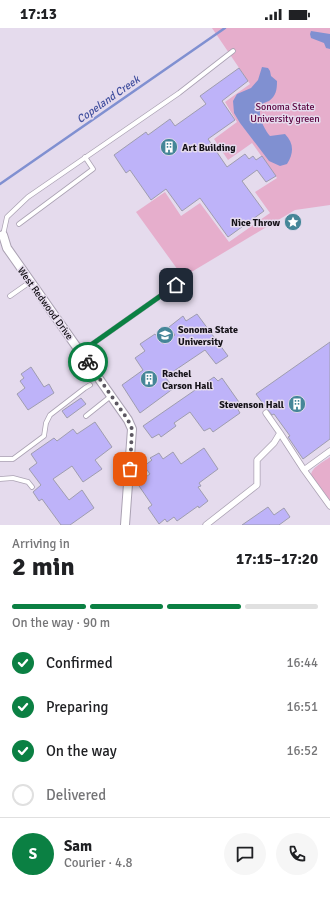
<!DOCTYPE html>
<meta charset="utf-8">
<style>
body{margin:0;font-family:Signika,sans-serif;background:#f6f6f6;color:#202124;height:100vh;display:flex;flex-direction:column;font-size:15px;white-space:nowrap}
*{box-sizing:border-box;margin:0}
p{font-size:13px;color:#757577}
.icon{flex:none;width:22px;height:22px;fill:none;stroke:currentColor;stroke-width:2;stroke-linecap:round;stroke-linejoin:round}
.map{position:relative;height:497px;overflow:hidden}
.side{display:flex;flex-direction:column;background:#fff;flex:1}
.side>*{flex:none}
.pin{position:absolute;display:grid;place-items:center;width:34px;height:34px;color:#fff;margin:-17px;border-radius:8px;box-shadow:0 2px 6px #0006}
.courier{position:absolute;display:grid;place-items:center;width:40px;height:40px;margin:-20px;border:3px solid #0b8043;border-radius:50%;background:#fff;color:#222;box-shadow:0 1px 5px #0007}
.overview em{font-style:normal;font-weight:800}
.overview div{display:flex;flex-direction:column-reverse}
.overview{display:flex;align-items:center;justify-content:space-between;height:68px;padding:0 12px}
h1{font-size:26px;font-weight:800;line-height:30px}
.bar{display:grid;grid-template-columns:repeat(4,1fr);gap:6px 4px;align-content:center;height:48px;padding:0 12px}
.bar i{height:5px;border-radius:3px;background:#e0e0e0}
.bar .on{background:#0b8043}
.bar p{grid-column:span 4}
.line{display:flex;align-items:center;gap:10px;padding:0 12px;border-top:1px solid #e0e0e0}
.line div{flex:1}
.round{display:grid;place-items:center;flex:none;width:42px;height:42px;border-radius:21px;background:#f6f6f6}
ol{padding:0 12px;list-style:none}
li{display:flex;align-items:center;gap:12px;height:44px}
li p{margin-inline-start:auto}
li .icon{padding:4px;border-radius:50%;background:#0b8043;color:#fff;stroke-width:4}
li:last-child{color:#757577}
li i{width:22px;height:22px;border:2px solid #e0e0e0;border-radius:50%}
.status{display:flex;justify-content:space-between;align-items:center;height:28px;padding:0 20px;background:#fff;direction:ltr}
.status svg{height:11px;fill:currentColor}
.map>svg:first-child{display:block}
.green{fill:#e6aecc}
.water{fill:#8090d1}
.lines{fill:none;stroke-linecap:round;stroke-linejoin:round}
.stream{stroke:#8090d1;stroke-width:2.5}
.building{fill:#beb3f9;stroke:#9f9daf}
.service-casing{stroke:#aba2b3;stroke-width:5.5}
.pedestrian-casing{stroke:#aba2b3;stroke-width:7}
.minor-casing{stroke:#aba2b3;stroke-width:10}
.service{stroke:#fff;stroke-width:4}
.pedestrian{stroke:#fff;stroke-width:5.5}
.minor{stroke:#fff;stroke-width:8}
.done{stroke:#5d5862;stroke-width:4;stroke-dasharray:0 7.2}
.route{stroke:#0b8043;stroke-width:5}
.labels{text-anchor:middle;stroke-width:3;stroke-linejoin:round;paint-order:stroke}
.park-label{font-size:10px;fill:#5b0540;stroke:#e5dbed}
.poi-label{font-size:10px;font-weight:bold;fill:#141117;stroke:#e5dbed;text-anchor:start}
.street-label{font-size:10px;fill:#141117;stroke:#e5dbed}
.water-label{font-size:11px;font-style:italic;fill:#414f9e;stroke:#e5dbed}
</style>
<div class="status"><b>17:13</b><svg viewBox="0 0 49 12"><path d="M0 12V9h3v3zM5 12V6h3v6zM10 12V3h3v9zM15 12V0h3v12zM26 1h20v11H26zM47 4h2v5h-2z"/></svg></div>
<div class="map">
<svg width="330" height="497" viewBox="0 0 330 497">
<rect width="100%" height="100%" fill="#e5dbed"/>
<path class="green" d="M212,0h118v177l-35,5 -112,67 -47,-65 29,-20 16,24 19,-13 29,39 41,-29 -15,-21 22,-14 -25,-35 -24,17 -14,-21 23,-17 -12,-20 25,-18z
M330,429v45l-19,-26c0,-9 13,-14 19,-19z"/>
<path class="water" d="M311,3l19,3v15l-4,-1 -2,-5 -13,-5 -1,-4z
M262,39l6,1 2,3 1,5 6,5c0,9 -1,15 -8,20 -2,1 -4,1 -6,3 -8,8 1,25 7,32l15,-2c9,9 9,19 2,30l-7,2 -11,-5 -29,-38 -6,-10 -1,-12 4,-7 14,-6 7,-8z"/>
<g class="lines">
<path class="stream" d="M0,156l225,-156"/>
</g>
<path class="building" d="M239,40l9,13 -26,20 13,19 -27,19 19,28 18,-13 4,5 4,-3 3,4 6,-4 14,20 -10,6 -9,-12 -15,11 22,30 -36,26 -28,-39 -18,13 -16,-22 -15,11 -21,-30 -4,3 -12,-18 32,-23 2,3 22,-16 5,7 31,-22 -6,-8z
M197,286l31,42 -12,8 -11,-14 -40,27 9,11 -34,25 -18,-28 21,-15 -8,-12 10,-7 -5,-7 15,-10 8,10 12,-9 -6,-8 14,-11 3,5z
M330,314v97l-27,20 -15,-22 2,-1 -16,-22 -2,1 -5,-6 -11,-15z
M31,339l13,20 5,-3 5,9 -26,17 -11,-16 8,-6 -5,-7 4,-3 -3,-4z
M214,349l4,4 4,-3 19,27 -4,3 3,5 -27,19 -3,-4 -6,3 -14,-19 -16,11 2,3 -15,11 -2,-3 -7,4 -9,-12z
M81,370l5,6 -19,14 -5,-7z
M95,394l17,25 -17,13 7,9 -19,13 -11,-16 -19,13 16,21 13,-10 12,18 -24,17h-9l-19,-26 -3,2 -6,-9 8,-7 -12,-16 8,-6 -6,-9 23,-16 3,3 16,-12 4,5z
M204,420l14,21 -19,14 2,3 -3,1 10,14 -9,7 -1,-2 -21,15 -3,-4 -7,5 -2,-3 -6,5 -11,-16 4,-3 -15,-22 13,-9 -6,-8 8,-6 -2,-2 9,-5 4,6 10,-7 8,12z
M268,479l6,8 10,-7 6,9 -11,8h-37z"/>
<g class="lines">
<defs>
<path id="service" d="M19,196l74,-55 -8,-12
M3,207l4,-18 21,-20 151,-104 54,-42
M10,268l20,-14
M81,324l95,-67
M86,388l25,-20
M0,431h13l31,-23 2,-13 4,-8 35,-27 5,-3
M0,451l13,-1 15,4 4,5"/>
<path id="pedestrian" d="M280,405l24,37
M330,423l-26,19 26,36
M206,497l51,-40v-25l17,-17 6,-10 -14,-20"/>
<path id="minor" d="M3,207l4,13 121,172 4,9 -7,96"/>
</defs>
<use href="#service" class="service-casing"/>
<use href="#pedestrian" class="pedestrian-casing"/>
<use href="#minor" class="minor-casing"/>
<use href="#service" class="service"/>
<use href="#pedestrian" class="pedestrian"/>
<use href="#minor" class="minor"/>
</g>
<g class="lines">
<path class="done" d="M88,334l40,58 4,9 -2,40"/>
<path class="route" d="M88,334l-7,-10 95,-67"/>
</g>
<defs>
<symbol id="building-disc" viewBox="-11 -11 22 22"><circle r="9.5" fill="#458698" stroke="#e5dbed"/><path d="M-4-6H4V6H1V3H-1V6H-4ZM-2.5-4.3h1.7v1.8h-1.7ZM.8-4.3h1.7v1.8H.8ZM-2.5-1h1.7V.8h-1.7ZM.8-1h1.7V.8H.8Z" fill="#fff"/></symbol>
<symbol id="sight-disc" viewBox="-11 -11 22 22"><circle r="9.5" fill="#458698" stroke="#e5dbed"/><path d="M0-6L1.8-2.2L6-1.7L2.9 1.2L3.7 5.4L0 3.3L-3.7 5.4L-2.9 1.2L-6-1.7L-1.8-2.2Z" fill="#fff"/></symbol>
<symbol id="university-disc" viewBox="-11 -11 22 22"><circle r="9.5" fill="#458698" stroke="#e5dbed"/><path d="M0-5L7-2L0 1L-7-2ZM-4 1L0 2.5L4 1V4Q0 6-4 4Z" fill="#fff"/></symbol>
</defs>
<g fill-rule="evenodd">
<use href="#building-disc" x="159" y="109" width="20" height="20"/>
<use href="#sight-disc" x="283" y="184" width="20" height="20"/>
<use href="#university-disc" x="155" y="297" width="20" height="20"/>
<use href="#building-disc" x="139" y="341" width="20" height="20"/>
<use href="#building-disc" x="287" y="366" width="20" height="20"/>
</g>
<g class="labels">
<g class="park-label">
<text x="285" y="82">Sonoma State<tspan x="285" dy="12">University green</tspan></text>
</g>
<g class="poi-label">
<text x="182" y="123">Art Building</text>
<text x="280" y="198" text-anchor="end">Nice Throw</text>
<text x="178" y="305">Sonoma State<tspan x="178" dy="12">University</tspan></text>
<text x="162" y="349">Rachel<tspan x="162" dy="12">Carson Hall</tspan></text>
<text x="284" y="380" text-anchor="end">Stevenson Hall</text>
</g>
<g class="street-label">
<text transform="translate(46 275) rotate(54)" y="4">West Redwood Drive</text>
</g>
<g class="water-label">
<text transform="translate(108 71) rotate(-35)" y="4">Copeland Creek</text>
</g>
</g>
</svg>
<div class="pin" style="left:130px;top:441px;background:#ea580c"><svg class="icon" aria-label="bag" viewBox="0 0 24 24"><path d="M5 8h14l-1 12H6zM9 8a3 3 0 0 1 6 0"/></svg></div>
<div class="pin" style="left:176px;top:257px;background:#1f2937"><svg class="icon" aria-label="home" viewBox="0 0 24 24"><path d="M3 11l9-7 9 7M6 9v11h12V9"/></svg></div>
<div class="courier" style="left:88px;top:334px"><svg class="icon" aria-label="bike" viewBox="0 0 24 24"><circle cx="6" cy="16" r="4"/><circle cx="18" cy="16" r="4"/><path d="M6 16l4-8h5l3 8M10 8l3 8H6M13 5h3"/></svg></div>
</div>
<section class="side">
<div class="overview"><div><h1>2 min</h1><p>Arriving in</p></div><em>17:15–17:20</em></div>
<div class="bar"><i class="on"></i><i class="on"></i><i class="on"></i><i></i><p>On the way · 90 m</p></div>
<ol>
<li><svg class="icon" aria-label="check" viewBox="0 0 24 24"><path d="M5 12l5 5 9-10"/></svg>Confirmed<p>16:44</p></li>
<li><svg class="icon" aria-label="check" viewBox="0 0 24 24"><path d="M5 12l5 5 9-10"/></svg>Preparing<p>16:51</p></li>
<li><svg class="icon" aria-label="check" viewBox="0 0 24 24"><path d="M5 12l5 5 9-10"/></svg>On the way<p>16:52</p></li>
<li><i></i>Delivered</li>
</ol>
<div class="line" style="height:72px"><b class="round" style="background:#0b8043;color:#fff">S</b><div><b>Sam</b><p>Courier · 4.8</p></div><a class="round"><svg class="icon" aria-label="chat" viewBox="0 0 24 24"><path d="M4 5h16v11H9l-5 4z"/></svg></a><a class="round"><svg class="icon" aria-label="phone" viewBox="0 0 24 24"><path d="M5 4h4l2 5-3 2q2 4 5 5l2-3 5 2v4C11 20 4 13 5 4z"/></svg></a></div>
</section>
